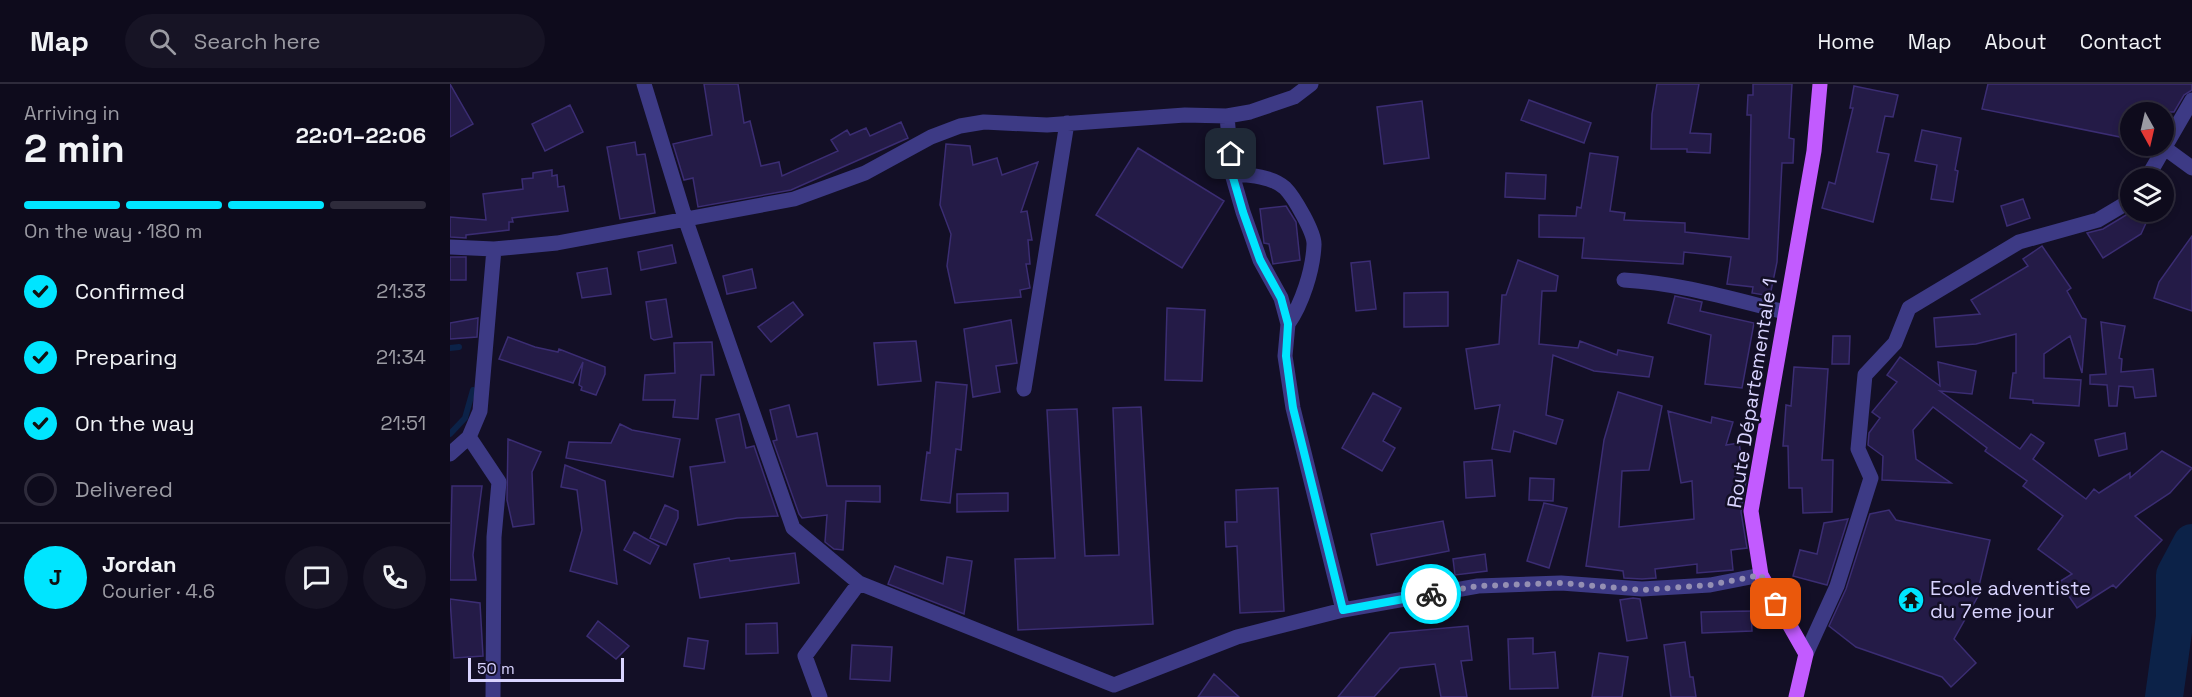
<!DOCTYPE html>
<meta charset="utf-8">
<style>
body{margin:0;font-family:"Space Grotesk",sans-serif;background:#171425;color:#f1f3f6;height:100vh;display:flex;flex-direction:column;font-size:22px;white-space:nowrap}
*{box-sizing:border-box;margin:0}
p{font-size:20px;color:#9b9ba3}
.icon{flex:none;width:33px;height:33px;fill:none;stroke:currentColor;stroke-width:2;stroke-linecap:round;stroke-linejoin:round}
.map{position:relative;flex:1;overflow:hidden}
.side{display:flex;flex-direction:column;background:#0e0b1c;width:450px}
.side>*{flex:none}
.needle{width:39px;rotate:172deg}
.controls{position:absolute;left:1670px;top:18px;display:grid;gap:12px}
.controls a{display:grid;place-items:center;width:54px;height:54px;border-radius:50%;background:#0e0b1c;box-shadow:0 3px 9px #0003,0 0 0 2px #2e2b3b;font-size:30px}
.scale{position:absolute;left:18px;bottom:15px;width:156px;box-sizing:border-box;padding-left:6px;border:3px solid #d9d4ff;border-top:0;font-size:16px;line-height:21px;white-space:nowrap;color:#d9d4ff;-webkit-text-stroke:4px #130f26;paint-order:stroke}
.pin{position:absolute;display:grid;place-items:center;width:51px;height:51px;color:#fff;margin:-26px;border-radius:12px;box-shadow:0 3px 9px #0006}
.courier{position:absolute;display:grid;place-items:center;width:60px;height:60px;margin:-30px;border:4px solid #00e5ff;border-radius:50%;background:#fff;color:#222;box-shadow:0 2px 8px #0007}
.headline em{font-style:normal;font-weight:700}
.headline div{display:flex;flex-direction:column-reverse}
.headline{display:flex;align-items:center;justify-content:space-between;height:102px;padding:0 24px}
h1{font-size:39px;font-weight:700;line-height:45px}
.bar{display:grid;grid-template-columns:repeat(4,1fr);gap:9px 6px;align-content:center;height:72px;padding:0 24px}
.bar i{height:8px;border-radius:4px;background:#2e2b3b}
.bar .active{background:#00e5ff}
.bar p{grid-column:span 4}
.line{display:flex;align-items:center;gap:15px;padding:0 24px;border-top:2px solid #2e2b3b}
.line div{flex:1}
.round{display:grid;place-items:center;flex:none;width:63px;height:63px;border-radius:32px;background:#171425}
ol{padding:0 24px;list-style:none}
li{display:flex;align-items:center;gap:18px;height:66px}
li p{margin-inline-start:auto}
li .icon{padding:6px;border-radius:50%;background:#00e5ff;color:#111;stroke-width:4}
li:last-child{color:#9b9ba3}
li i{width:33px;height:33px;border:3px solid #2e2b3b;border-radius:50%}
header{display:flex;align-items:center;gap:36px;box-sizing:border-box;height:84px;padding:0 30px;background:#0e0b1c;border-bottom:2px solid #2e2b3b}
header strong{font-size:28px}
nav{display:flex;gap:33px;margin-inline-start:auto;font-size:21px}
.search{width:420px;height:54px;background:#171425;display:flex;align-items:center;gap:15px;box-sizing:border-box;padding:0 21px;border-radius:33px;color:#9b9ba3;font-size:22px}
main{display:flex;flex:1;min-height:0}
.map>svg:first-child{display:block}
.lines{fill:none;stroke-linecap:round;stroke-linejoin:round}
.stream{stroke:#0c2248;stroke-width:6}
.river{stroke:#0c2248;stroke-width:38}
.building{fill:#241b47;stroke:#3b2d73;stroke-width:1.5}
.minor{stroke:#3d3a85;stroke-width:15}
.major{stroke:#c25bff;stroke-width:15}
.done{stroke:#948fb3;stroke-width:6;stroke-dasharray:0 10.8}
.route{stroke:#00e5ff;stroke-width:8}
.labels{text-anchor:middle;stroke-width:5;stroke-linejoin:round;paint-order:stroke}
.street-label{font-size:20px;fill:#d9d4ff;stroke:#130f26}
.poi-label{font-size:20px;fill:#d9d4ff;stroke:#130f26;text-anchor:start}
</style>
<header>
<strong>Map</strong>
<div class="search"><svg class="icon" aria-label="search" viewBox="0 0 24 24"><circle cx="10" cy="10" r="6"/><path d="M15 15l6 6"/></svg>Search here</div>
<nav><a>Home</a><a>Map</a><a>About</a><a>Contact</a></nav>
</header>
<main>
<section class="side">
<div class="headline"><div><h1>2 min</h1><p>Arriving in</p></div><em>22:01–22:06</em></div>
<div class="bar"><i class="active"></i><i class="active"></i><i class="active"></i><i></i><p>On the way · 180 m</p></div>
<ol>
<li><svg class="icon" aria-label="check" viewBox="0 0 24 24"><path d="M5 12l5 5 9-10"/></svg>Confirmed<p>21:33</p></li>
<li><svg class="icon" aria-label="check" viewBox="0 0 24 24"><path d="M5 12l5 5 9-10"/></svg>Preparing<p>21:34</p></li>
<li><svg class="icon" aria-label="check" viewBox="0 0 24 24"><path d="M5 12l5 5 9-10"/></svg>On the way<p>21:51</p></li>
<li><i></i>Delivered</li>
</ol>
<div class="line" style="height:108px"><b class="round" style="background:#00e5ff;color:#111">J</b><div><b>Jordan</b><p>Courier · 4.6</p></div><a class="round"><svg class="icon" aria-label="chat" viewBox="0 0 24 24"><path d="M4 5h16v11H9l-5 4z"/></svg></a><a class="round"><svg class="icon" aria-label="phone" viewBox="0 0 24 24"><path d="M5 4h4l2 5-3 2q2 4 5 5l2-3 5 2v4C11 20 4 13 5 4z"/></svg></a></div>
</section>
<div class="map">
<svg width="1742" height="613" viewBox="0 0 1742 613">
<rect width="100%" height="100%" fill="#130f26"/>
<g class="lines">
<path class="stream" d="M0,264l9,-1
M0,350l15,-16 8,-28"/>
<path class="river" d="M1714,613l11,-80v-42l17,-32"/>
</g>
<path class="building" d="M0,0l23,40 -23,13z
M254,0h34l6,39 6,-2 11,45 18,-4 3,14 56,-25 -7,-11 16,-10 3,5 16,-7 4,8 31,-14 7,16 -117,52 -93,17 -5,-29 -9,2 -11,-36 39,-9z
M1207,0h42l-9,49 21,1 -1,19 -23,-1v-3h-36l1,-35z
M1303,0h39l-3,54 5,1 -1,24h-11l-5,99 -7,34 -18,-3 1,-6 -26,-3 4,-27 -47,-5 -1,12 -101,-6 2,-20 -45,-1v-22l37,1 1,-9 4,1 9,-55 28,4 -8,54 15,2 -1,7 61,3v9l64,7 2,-124h-4l1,-20h5z
M1538,0h204v6l-8,5 -10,17h-24l-20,-4v31l-148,-30z
M1404,2l44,9 -5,22 -8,-1 -8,36 12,2 -16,68 -51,-14 7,-26 6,2 18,-76h-3z
M1079,16l62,23 -7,20 -63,-23z
M972,17l7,57 -45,6 -7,-57z
M120,21l13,27 -38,19 -13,-27z
M1472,46l39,8 -6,32 3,1 -5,31 -22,-3 6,-34 -22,-4z
M185,58l2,13 8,-1 10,59 -35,6 -13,-72z
M496,60l24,2 3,19 24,-7 5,17 36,-13 -17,50 6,-1 5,29h-4l2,24h-4l4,24 -10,2 1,7 -66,6 -8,-37 4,-32 -11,-29z
M688,64l86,53 -42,67 -86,-53z
M102,86v6l5,-1 1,12 6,-1 4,25 -56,7 1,4h-4v8l-43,5v3l-16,-1v-20l36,3 -3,-26 40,-5 -1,-10 11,-1v-5z
M1056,89l40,2 -1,24 -40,-2z
M1573,115l7,19 -23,8 -6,-20z
M836,122l10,16 4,38 -27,4 -4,-20 -5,-1 -4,-34z
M1681,128h20l-10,22 -38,24 -16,-25 16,-4z
M1742,152v75l-38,-13 5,-16z
M222,161l4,18 -35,7 -3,-18z
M1592,162l29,42 -4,3 15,27 4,1 -4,54 -12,-37 -26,18v24l37,2 -2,26 -46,-3v-3l-23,-2 3,-25h3v-39l-40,10 -40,3 -2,-29 46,-4 -9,-14 57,-34 -5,-7z
M0,173h16v23h-16z
M1068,176l40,16 -2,15h-14l-3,53 39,4 2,-7 37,14 1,-5 35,7 -4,20 -55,-6 -41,-16 -7,60 17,5 -7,24 -42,-13 -4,21 -18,-3 8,-44 -25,4 -9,-60 33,-5 3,-49h4z
M920,177l6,48 -20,2 -5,-48z
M157,184l4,26 -29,4 -5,-25z
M302,185l4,19 -29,6 -4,-18z
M998,208v34l-44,1v-34z
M1225,212l27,6 -2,9 54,12 -12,65 -37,-4 6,-49 -43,-12z
M216,215l6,38 -18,3 -3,-2 -5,-36z
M343,218l10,13 -32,27 -13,-15z
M717,224l38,2 -3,71 -37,-1z
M28,234l-1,19 -27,2v-16z
M561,236l6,43 -21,3 4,26 -27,5 -9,-68z
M1651,238l24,4 -6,32 3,1 -1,13 32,-3 3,27 -21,2 -2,-11 -14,-1 -2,20h-8l-2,-21 -17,-1v-9l16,-1z
M1383,252h17l-1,28h-17z
M58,253l27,10 23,5 1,-3 46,18v7l-9,21 -15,-5 1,-3 -3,-2 4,-23 -10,21 -74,-24z
M466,257l5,40 -43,4 -4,-42z
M262,258l2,33h-13l-3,44 -25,-2 2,-17h-32l2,-25 30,-2 -1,-30z
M1450,273l40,29 -2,-24 38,9 -4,23 -32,-3 80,58 11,-15 13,9 -11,16 53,40 8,-10 5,4 31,-20v5l32,-27 30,17 -22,25 -35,23 27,24 -46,48 -3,-3 -36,23 -18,-26 13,-8 -34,-25 25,-33 -40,-30 4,-5 -42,-30 2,-3 -54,-41 -20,23 3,29 35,24 -69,-3 1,-24 -15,-11 1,-12 11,-15 -8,-6 25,-30 -10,-7z
M1344,283l34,2 -6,91h11l-1,52 -29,1 -1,-25h-13l-1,-42h-5l3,-41 5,1z
M486,298l31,3 -6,65 -5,-1 -6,54 -29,-3 6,-48 3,1z
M1168,308l44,14 -13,64 -27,1 -3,56 75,-8 -2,-38 -11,2 -13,-72 43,12 1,-6 21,5 -7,23 13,-2 7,38 -5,31 6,36 -16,2 2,20 -36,3v-9l-42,5 1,9 -14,1 -18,-1 -1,-7 -37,-5 18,-126z
M923,309l28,15 -18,33 12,7 -13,23 -40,-23z
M339,321l8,32 20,-4 10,53h53v16l-34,-1 -3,49 -9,-1 -9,-7 2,-27 -25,3 -3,-4 -26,-73 4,-1 -7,-30z
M691,323l12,217 -135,6 -3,-71 40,-1 -8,-148 30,-1 8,147 34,-1 -6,-147z
M289,330l7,34 8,-2 24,70 -41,2 -39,7 -8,-58 35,-5 -9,-43z
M170,340l12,6 48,9 -7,38 -107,-19 3,-16 42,1z
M1675,349l2,16 -28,7 -4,-16z
M58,355l33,13 -9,20 2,52 -21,3 -6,-27z
M1042,376l3,36 -29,2 -2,-36z
M115,381l40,16 12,103 -47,-13 12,-41 -5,-40 -16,-3z
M1080,394l24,1 -1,22 -24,-1z
M2,402h30l-9,69 3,25h-26z
M828,404l6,123 -44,2 -3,-67 -11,1 -1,-25h12l-1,-32z
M558,409v18l-51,1v-18z
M1094,419l23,5 -18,60 -22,-7z
M215,421l13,6v7l-12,27 -16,-7z
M1439,426l7,10 94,20 -12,50 3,1 -27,48 22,24 -25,24 -9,-10 -86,-30 -27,-21 17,-37 24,-75z
M1398,435l-21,66 -34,-9 7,-26 17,4 7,-31z
M993,437l6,30 -72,14 -6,-31z
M184,448l25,14 -9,18 -26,-14z
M345,469l4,30 -99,15 -6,-34 35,-6 1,3z
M1035,470l2,17 -32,4 -2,-16z
M497,473l25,4 -8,53 -76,-30 7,-18 48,18z
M1183,514l7,1 7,39 -20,3 -7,-41z
M0,515l30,4 3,53 -29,2z
M1301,527l1,20 -50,2 -1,-21z
M148,537l31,25 -13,13 -29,-23z
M327,539l1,30 -32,1v-30z
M1018,542l4,34 -11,1 6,36h-26l-6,-33 -35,4 -26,29h-36l52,-64z
M238,554l20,3 -4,28 -20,-3z
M1083,554v16l22,-2 3,36 -48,1 -2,-50z
M1235,558l5,35h3l3,20h-25l-7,-52z
M402,561l40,2 -2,34 -40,-2z
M1149,569l29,4 -6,40h-30z
M764,590l25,23h-41z"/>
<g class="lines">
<path class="minor" d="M194,0l42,137 107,307 66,55 255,102 123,-48 106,-27 135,-24 83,-3 81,6 68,-4 51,-10
M777,32l5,58 11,38 17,48 21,38 7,26 -3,32 8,52 50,202
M1716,65l26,19
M782,90c17,1 40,2 53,14 9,9 30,45 29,57 -1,25 -12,59 -26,79
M1697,94l45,-78
M0,163l44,2 63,-6 237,-44 71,-26 66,-36 29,-11 24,-4 63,3 138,-10 42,1 23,-4 44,-15 17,-13
M1174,196c55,3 108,19 161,32
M574,305l43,-266
M19,353l30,45 -5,55 -1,160
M0,370l19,-17 11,-26 14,-162
M1356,570l31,-68 34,-108 -13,-29 7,-74 30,-32 14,-35 110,-66 79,-22 32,-19
M370,613l-15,-41 54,-73"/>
<path class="major" d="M1346,613l10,-43 -45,-79 -10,-64 63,-360 6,-67"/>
</g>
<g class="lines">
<path class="done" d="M981,510l47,-8 83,-3 81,7 68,-5 51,-10 15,29"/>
<path class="route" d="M781,70l1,20 11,38 17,48 21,38 7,26 -2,32 7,52 50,202 88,-16"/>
</g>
<defs>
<symbol id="temple-disc" viewBox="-11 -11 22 22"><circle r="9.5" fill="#00e5ff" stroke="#130f26"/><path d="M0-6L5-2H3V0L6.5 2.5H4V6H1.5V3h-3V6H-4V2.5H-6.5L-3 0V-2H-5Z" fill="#111"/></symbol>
</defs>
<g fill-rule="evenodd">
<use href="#temple-disc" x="1446" y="501" width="30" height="30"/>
</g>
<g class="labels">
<g class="street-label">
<text transform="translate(1302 309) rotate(-81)" y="7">Route Départementale 1</text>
</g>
<g class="poi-label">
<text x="1480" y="511">Ecole adventiste<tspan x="1480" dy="23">du 7eme jour</tspan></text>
</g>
</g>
</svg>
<div class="controls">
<a><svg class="needle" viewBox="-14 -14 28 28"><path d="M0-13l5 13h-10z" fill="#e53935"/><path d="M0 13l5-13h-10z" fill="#9b9ba3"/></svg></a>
<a><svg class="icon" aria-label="layers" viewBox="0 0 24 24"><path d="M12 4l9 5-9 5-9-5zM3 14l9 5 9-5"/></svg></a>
</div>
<div class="scale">50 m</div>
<div class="pin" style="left:1326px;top:520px;background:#ea580c"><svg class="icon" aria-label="bag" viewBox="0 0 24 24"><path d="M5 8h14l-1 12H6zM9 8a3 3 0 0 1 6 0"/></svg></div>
<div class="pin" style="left:781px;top:70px;background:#1f2937"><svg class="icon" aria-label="home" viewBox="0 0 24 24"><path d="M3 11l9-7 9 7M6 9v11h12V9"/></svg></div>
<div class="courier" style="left:981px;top:510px"><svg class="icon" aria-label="bike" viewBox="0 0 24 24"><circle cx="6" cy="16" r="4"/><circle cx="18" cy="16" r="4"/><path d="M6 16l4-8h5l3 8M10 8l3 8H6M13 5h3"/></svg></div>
</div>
</main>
